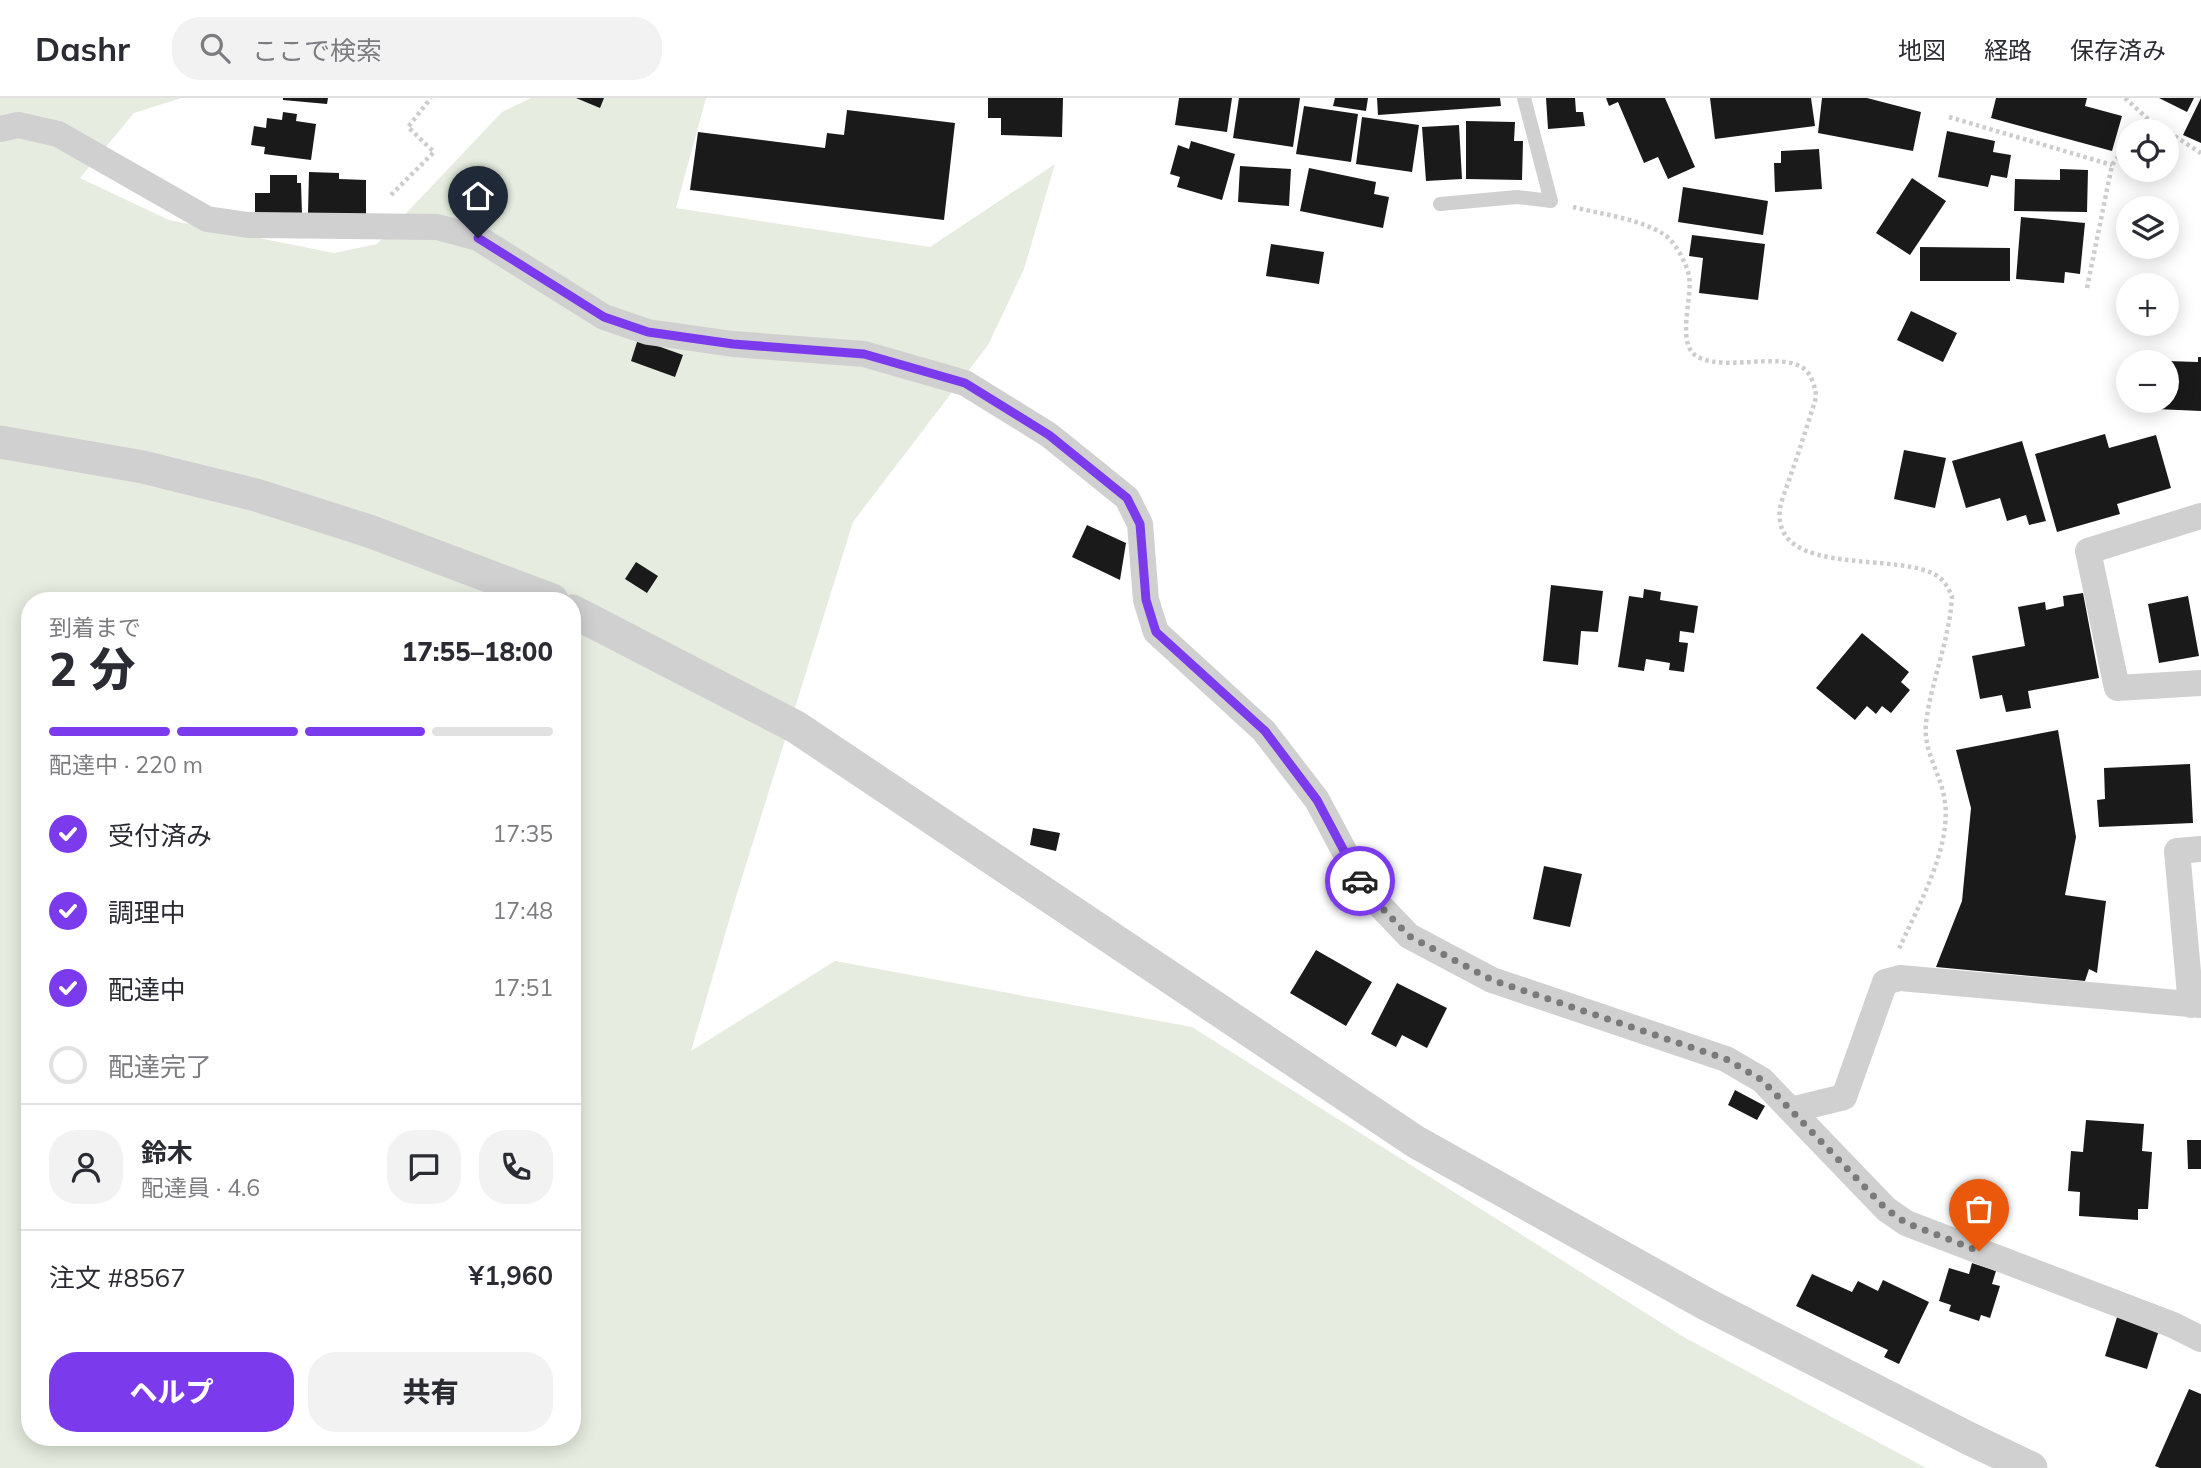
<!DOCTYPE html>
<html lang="ja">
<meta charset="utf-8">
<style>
body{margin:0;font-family:Mulish,"Noto Sans JP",sans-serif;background:#f2f2f3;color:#2b2b33;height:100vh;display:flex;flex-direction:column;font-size:26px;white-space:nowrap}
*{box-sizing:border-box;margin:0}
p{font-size:23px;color:#7c7c81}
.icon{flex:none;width:38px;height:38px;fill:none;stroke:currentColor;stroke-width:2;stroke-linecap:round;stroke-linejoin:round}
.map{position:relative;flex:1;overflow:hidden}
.sheet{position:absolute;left:21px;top:494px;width:560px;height:854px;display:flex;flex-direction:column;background:#fff;border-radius:28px;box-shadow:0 4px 18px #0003}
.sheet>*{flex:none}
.fabs{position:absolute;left:2116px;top:21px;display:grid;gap:14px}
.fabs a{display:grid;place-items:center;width:63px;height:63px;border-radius:50%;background:#fff;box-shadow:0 4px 18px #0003;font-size:35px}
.pin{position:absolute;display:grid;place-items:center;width:60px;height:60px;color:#fff;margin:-72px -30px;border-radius:50% 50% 50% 0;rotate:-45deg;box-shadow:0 0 7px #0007}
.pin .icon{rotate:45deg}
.courier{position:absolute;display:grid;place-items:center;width:70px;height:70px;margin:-35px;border:5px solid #7c3aed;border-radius:50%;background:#fff;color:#222;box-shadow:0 2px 9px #0007}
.head em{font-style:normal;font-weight:800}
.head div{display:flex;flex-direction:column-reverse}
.head{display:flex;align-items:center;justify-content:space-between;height:119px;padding:0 28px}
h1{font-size:46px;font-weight:800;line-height:52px}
.bar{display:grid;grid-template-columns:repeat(4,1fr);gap:10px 7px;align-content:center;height:84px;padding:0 28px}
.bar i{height:9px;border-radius:5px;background:#e1e1e2}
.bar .active{background:#7c3aed}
.bar p{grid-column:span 4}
.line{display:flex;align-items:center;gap:18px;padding:0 28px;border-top:2px solid #e1e1e2}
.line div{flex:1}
.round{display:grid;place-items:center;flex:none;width:74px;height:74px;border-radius:28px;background:#f2f2f3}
ol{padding:0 28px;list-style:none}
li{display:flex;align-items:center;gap:21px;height:77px}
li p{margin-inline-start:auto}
li .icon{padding:7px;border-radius:50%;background:#7c3aed;color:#fff;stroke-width:4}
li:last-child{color:#7c7c81}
li i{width:38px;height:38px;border:4px solid #e1e1e2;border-radius:50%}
.button{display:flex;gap:14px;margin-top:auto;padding:14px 28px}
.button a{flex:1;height:80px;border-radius:28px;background:#7c3aed;color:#fff;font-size:28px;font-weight:800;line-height:80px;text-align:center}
.button a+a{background:#f2f2f3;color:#2b2b33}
header{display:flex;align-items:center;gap:42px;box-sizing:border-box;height:98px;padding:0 35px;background:#fff;border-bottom:2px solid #e1e1e2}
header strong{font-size:33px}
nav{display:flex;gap:38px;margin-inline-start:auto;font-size:24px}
.search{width:490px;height:63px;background:#f2f2f3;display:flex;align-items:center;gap:18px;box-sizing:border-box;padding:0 24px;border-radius:28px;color:#7c7c81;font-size:26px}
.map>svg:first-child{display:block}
.green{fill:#e6ecdf;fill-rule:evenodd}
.building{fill:#1a1a1a}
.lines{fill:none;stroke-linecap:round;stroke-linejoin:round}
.path{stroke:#cdcdcd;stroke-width:4.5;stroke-dasharray:3.5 3.5;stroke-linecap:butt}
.service{stroke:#d0d0d0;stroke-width:14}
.minor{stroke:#d0d0d0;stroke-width:26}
.tertiary{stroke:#d0d0d0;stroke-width:33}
.done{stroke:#7a7a7a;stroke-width:7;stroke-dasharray:0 12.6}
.route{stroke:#7c3aed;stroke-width:9}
</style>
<header>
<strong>Dashr</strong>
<div class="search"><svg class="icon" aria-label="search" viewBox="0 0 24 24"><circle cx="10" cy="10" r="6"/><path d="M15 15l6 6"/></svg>ここで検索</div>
<nav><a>地図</a><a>経路</a><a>保存済み</a></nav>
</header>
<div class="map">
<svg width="2201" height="1370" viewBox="0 0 2201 1370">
<rect width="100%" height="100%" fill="#fff"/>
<path class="green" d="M0,0h182l-48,15 -54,65 89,42 165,33 43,-9 125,-132 29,-14h175l-30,110 254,39 125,-83 -31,105 -36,76 -135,177 -115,368 -47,161 144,-90 357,66 490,309 244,132h-1926zM30,502h542v837h-542z"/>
<path class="building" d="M283,0h45l-1,6 -44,-4z
M576,0h28l-4,10z
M988,0h75l-1,39 -61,-2v-17h-13z
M1179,0h53l-5,34 -52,-7z
M1239,0h61l-7,49 -60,-9z
M1335,0h33l-2,13 -33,-5z
M1377,0h123l1,8 -123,9z
M1546,0h29l1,14h7l2,14 -37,3z
M1606,0h59l30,69 -27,12 -10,-22 -14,6 -26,-61 -9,4z
M1710,0h101l4,28 -100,13z
M1822,0h45l54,14 -8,39 -95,-18z
M1996,0h91l-2,8 37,10 -10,35 -121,-33z
M2159,0h35l-7,14z
M2201,0v45l-18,-8z
M1304,8l54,8 -7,48 -55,-8z
M847,12l108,13 -11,97 -254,-30 8,-58 127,16 2,-15 17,2z
M283,14l14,2 -1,7 20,3 -5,36 -47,-6 1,-7 -14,-2 3,-19 12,2 1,-10 15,2z
M1362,19l57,8 -7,47 -56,-8z
M1466,23l49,1 -1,19h9l-1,39 -56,-1z
M1459,27l3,54 -36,2 -4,-54z
M1947,33l48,10 -2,11 18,3 -4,23 -16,-3 -3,12 -50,-10z
M1191,43l44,13 -13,46 -45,-13 3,-10 -10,-3 8,-29 11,4z
M1819,51l3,40 -47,3 -1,-29h7v-12z
M1240,68l51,3 -2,37 -51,-4z
M1309,70l67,14 -2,12 15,3 -6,31 -83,-17z
M2060,71l28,1 -1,42 -73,-1 1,-32 45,1z
M309,74l30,1v6l27,1v34l-58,-1z
M270,77h27v8h4l1,31h-47v-21h15z
M1912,80l34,23 -36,54 -34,-22z
M1683,89l85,14 -5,34 -85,-13z
M2021,119l64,6 -5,51 -15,-2 -1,11 -48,-4z
M1692,137l73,9 -7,56 -59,-7 4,-35 -14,-2z
M1271,146l53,8 -5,32 -53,-8z
M1920,149l90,1v33h-90z
M1911,213l46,22 -14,29 -46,-22z
M638,241l45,16 -8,22 -44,-16z
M2198,259h3v54l-45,-2v-8h10v-40l32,1z
M2105,336l4,14 47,-13 15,53 -54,16 3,10 -63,18 -22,-78z
M2022,343l24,80 -17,4 -3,-10 -19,6 -7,-23 -34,10 -14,-47z
M1904,352l42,8 -11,50 -41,-9z
M1087,427l39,18 -6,37 -48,-23z
M636,464l22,14 -11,17 -22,-14z
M1551,487l52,6 -5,41 -17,-1 -3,34 -35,-4z
M1644,491l17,3 -1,8 38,6 -4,27 -14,-2 -1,11 9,1 -4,29 -15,-2 1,-7 -24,-4 -2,12 -26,-4 11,-71 14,2z
M2083,495l16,85 -71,13 3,17 -25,4 -4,-17 -22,4 -8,-43 53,-10 -7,-39 27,-5 1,8 18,-4 -1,-10z
M2188,498l11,60 -40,7 -11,-59z
M1862,535l47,39 -8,10 9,8 -19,23 -9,-7 -6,8 -9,-8 -12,14 -39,-32z
M2058,632l18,107 -11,58 41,6 -9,72 -8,-4 -4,12 -149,-14 26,-66 9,-93 -15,-58z
M2190,666l3,59 -94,4 -2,-27 8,-1 -1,-31z
M1033,730l27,5 -4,18 -26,-6z
M1544,768l38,8 -12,53 -37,-8z
M1316,852l56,32 -26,44 -56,-33z
M1397,885l50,25 -20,40 -25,-13 -6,12 -25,-13z
M1735,992l30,16 -8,14 -29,-15z
M2086,1022l58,4 -2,27 10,1 -4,57h-10v11l-59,-4 1,-24 -12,-1 3,-40 12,1z
M2187,1042h14v29h-13z
M1972,1165l24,8 -4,13 8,2 -10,32 -9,-3 -2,6 -30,-10 2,-6 -12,-4 10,-33 20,6z
M1812,1176l40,18 6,-11 20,10 5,-11 46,22 -30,62 -15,-7 4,-7 -92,-44z
M2118,1216l42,13 -13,42 -42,-13z
M2189,1291l12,5v74h-41l-5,-2z"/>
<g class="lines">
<path class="path" d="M2125,0l23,21 53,34
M1949,19l163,48
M2138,33l10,-12
M391,97l43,-43 -26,-25 23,-29
M1573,109c28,7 68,12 92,28 10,7 22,29 24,41 4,22 -14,69 9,81 33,17 101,-13 114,23 3,8 5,13 3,21 -8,25 -16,51 -25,76 -3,10 -8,21 -10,31 -9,73 125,41 160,70 6,5 9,12 12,18 -2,43 -21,85 -26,127 -3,27 13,48 18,73 10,48 -26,110 -45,153
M2087,190l25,-123 16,-21"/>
<path class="service" d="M1440,106l77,-7 34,4 -27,-103"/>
<path class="minor" d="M0,31l18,-4 40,9 149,85 41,6 189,2 41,11 126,79 44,15 85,12 131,10 101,29 84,52 78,63 13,26 6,76 10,32 108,99 53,69 48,90 44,46 83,44 234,79 36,21 124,129 20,14 267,102 28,14
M2201,418l-113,35 29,137 84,-5
M2191,907l-14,-154 24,-2
M1791,1012l53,-13 41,-115 15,-4 301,27"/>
<path class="tertiary" d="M0,344l143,25 113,28 113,36 183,69
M572,513l224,116 620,415 290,162 264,135 61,29"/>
</g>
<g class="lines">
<path class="done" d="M1360,783l5,9 44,46 83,44 234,79 36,21 124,129 20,14 73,28"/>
<path class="route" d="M478,140l126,79 44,15 85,12 131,10 101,29 84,52 78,63 13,26 6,76 10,32 109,99 52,69 43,81"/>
</g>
</svg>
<div class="fabs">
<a><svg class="icon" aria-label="locate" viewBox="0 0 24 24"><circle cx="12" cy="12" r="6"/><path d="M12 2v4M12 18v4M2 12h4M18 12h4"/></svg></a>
<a><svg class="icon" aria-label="layers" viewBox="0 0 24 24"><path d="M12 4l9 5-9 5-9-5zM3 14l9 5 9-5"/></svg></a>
<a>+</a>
<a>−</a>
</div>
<div class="pin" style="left:1979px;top:1153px;background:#ea580c"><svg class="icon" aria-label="bag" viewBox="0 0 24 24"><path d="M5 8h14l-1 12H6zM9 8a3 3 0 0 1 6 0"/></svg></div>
<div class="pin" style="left:478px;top:140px;background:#1f2937"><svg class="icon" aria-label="home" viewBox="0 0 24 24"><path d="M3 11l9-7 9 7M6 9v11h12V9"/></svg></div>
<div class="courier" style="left:1360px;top:783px"><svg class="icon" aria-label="car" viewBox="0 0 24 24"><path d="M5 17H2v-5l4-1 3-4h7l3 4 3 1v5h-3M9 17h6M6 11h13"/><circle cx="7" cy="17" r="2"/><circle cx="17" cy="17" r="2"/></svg></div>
<section class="sheet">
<div class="head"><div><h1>2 分</h1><p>到着まで</p></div><em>17:55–18:00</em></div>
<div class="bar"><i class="active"></i><i class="active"></i><i class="active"></i><i></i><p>配達中 · 220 m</p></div>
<ol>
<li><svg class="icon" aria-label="check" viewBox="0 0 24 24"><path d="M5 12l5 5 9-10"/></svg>受付済み<p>17:35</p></li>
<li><svg class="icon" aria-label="check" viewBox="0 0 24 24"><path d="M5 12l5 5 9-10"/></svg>調理中<p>17:48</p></li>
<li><svg class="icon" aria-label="check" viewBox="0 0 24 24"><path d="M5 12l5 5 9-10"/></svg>配達中<p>17:51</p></li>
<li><i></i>配達完了</li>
</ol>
<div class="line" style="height:126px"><a class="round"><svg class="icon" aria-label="person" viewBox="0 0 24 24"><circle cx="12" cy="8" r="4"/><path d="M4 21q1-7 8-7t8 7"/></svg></a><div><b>鈴木</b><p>配達員 · 4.6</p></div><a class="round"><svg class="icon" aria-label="chat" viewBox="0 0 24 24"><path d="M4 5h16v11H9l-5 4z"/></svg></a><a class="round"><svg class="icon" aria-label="phone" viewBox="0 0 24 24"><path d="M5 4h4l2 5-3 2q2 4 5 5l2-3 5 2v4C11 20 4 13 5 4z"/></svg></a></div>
<div class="line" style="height:91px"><div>注文 #8567</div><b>¥1,960</b></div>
<div class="button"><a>ヘルプ</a><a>共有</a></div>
</section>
</div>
